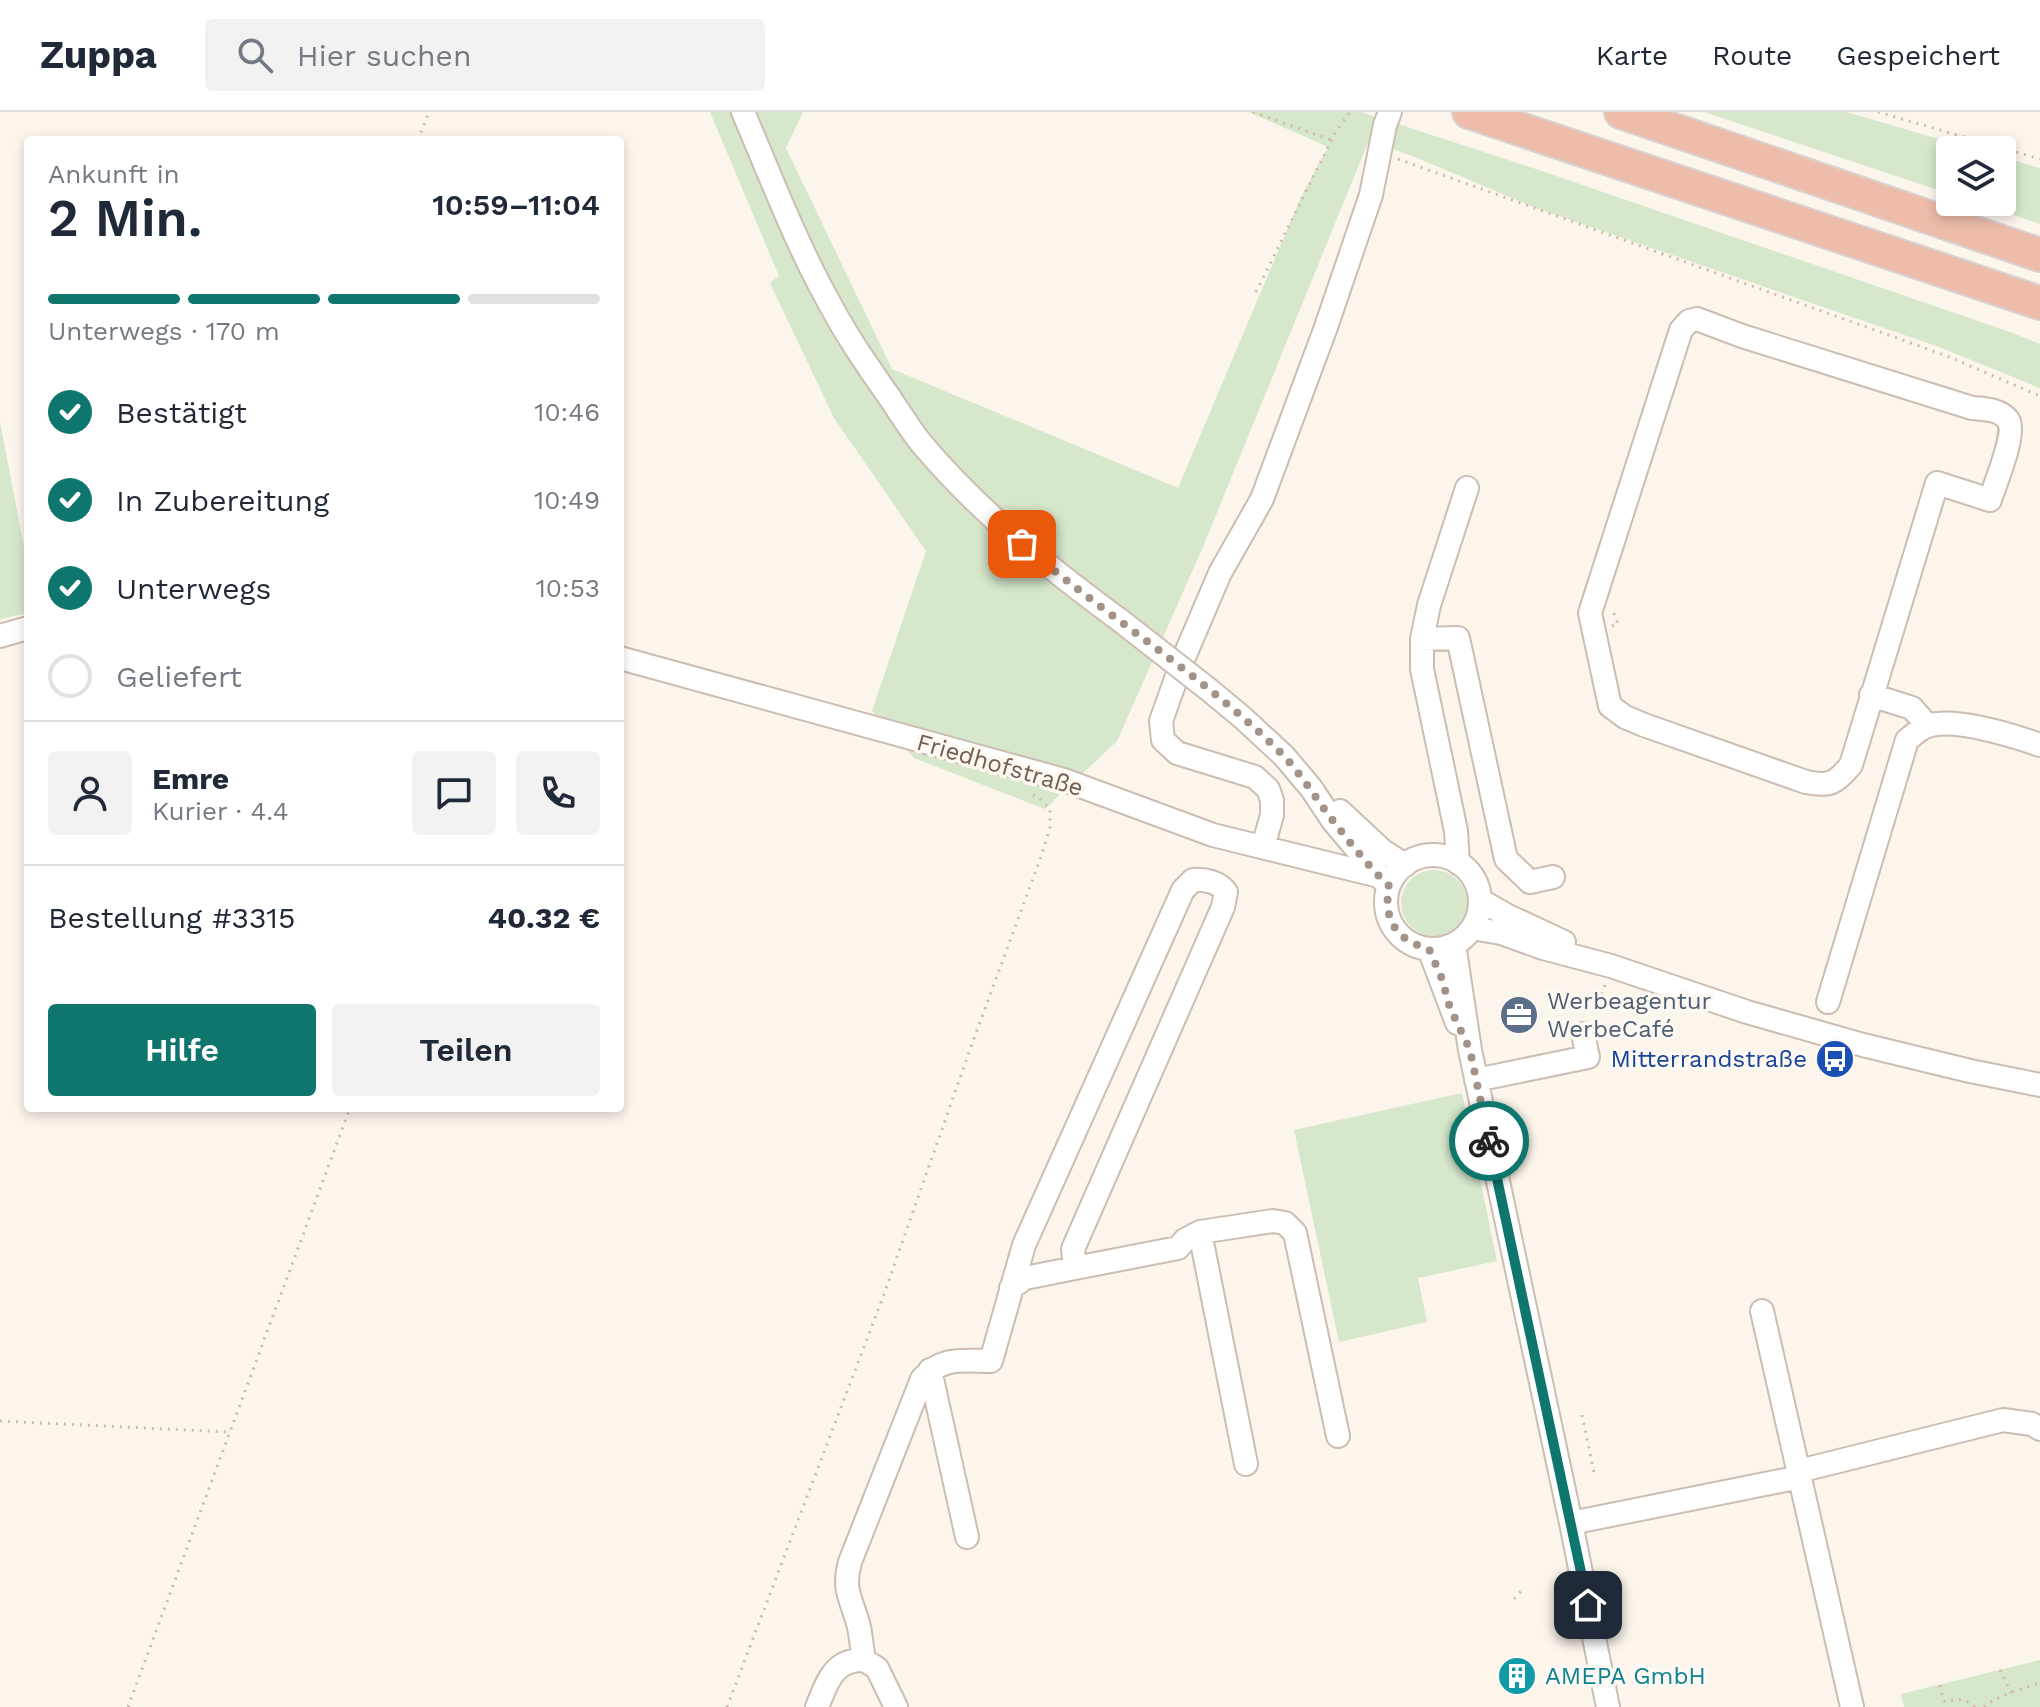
<!DOCTYPE html>
<html lang="de">
<meta charset="utf-8">
<style>
body{margin:0;font-family:"Work Sans",sans-serif;background:#f2f2f3;color:#1f2937;height:100vh;display:flex;flex-direction:column;font-size:30px;white-space:nowrap}
*{box-sizing:border-box;margin:0}
p{font-size:26px;color:#747a83}
.icon{flex:none;width:44px;height:44px;fill:none;stroke:currentColor;stroke-width:2;stroke-linecap:round;stroke-linejoin:round}
.map{position:relative;flex:1;overflow:hidden}
.details{position:absolute;left:24px;top:24px;width:600px;height:976px;display:flex;flex-direction:column;background:#fff;border-radius:8px;box-shadow:0 4px 12px #0003}
.details>*{flex:none}
.controls{position:absolute;left:1936px;top:24px;display:grid;gap:16px}
.controls a{display:grid;place-items:center;width:80px;height:80px;border-radius:8px;background:#fff;box-shadow:0 4px 12px #0003;font-size:40px}
.pin{position:absolute;display:grid;place-items:center;width:68px;height:68px;color:#fff;margin:-34px;border-radius:16px;box-shadow:0 4px 12px #0006}
.courier{position:absolute;display:grid;place-items:center;width:80px;height:80px;margin:-40px;border:6px solid #0f766e;border-radius:50%;background:#fff;color:#222;box-shadow:0 2px 10px #0007}
.overview em{font-style:normal;font-weight:600}
.overview div{display:flex;flex-direction:column-reverse}
.overview{display:flex;align-items:center;justify-content:space-between;height:136px;padding:0 24px}
h1{font-size:52px;font-weight:600;line-height:60px}
.bar{display:grid;grid-template-columns:repeat(4,1fr);gap:12px 8px;align-content:center;height:96px;padding:0 24px}
.bar i{height:10px;border-radius:6px;background:#e0e1e3}
.bar .selected{background:#0f766e}
.bar p{grid-column:span 4}
.line{display:flex;align-items:center;gap:20px;padding:0 24px;border-top:2px solid #e0e1e3}
.line div{flex:1}
.round{display:grid;place-items:center;flex:none;width:84px;height:84px;border-radius:8px;background:#f2f2f3}
ol{padding:0 24px;list-style:none}
li{display:flex;align-items:center;gap:24px;height:88px}
li p{margin-inline-start:auto}
li .icon{padding:8px;border-radius:50%;background:#0f766e;color:#fff;stroke-width:4}
li:last-child{color:#747a83}
li i{width:44px;height:44px;border:4px solid #e0e1e3;border-radius:50%}
.cta{display:flex;gap:16px;margin-top:auto;padding:16px 24px}
.cta a{flex:1;height:92px;border-radius:8px;background:#0f766e;color:#fff;font-size:32px;font-weight:600;line-height:92px;text-align:center}
.cta a+a{background:#f2f2f3;color:#1f2937}
header{display:flex;align-items:center;gap:48px;box-sizing:border-box;height:112px;padding:0 40px;background:#fff;border-bottom:2px solid #e0e1e3}
header strong{font-size:38px}
nav{display:flex;gap:44px;margin-inline-start:auto;font-size:28px}
.search{width:560px;height:72px;background:#f2f2f3;display:flex;align-items:center;gap:20px;box-sizing:border-box;padding:0 28px;border-radius:8px;color:#747a83;font-size:30px}
.map>svg:first-child{display:block}
.green{fill:#d6e7cb}
.lines{fill:none;stroke-linecap:round;stroke-linejoin:round}
.minor-casing{stroke:#ccbdb2;stroke-width:26}
.highway-casing{stroke:#d8d2ce;stroke-width:36}
.path{stroke:#d2b9a9;stroke-width:3;stroke-dasharray:2 6;stroke-linecap:butt}
.minor{stroke:#fff;stroke-width:22}
.highway{stroke:#edbcaa;stroke-width:32}
.minor-bridge-casing{stroke:#ccbdb2;stroke-width:26;stroke-linecap:butt}
.minor-bridge{stroke:#fff;stroke-width:22}
.done{stroke:#a39287;stroke-width:8;stroke-dasharray:0 14.4}
.route{stroke:#0f766e;stroke-width:10}
.labels{text-anchor:middle;stroke-width:7;stroke-linejoin:round;paint-order:stroke}
.street-label{font-size:24px;fill:#735d51;stroke:#fdf9f2}
.service-label{font-size:24px;fill:#4e5e75;stroke:#fdf9f2;text-anchor:start}
.transit-label{font-size:24px;fill:#164399;stroke:#fdf9f2;text-anchor:end}
.culture-label{font-size:24px;fill:#0d838f;stroke:#fdf9f2;text-anchor:start}
</style>
<header>
<strong>Zuppa</strong>
<div class="search"><svg class="icon" aria-label="search" viewBox="0 0 24 24"><circle cx="10" cy="10" r="6"/><path d="M15 15l6 6"/></svg>Hier suchen</div>
<nav><a>Karte</a><a>Route</a><a>Gespeichert</a></nav>
</header>
<div class="map">
<svg width="2040" height="1595" viewBox="0 0 2040 1595">
<rect width="100%" height="100%" fill="#fbf5ec"/>
<path class="green" d="M710,0h93l-17,36 106,221 286,119 123,-291 27,-50 -79,-35h112l178,58 471,162 30,12v44l-101,-41 -403,-139 -114,-48 -53,-20 -166,407 -86,194 -72,68 -131,-51 -42,-47 54,-160 -92,-133 -64,-135 9,-7z
M1704,0h142l131,38h-27v44z
M2002,45l38,11v56l-66,-22h28z
M0,310l28,146v45l-28,6z
M1401 791a33 33 0 1 1 66 0a33 33 0 1 1-66 0Z
M1462,981l35,168 -79,17 9,44 -88,20 -45,-212z
M2040,1548v47h-136l-3,-13z"/>
<g class="lines">
<defs>
<path id="minor" d="M743,0c28,65 53,132 88,194 17,32 38,62 59,92 10,15 20,31 31,45 58,69 128,125 200,178
M1697,207l45,17 230,72c12,1 28,1 36,12 9,12 -13,64 -18,80l-53,-17 -86,282c-15,18 -21,22 -45,17l-162,-57 -19,-8 -15,-11 -20,-93 91,-283 8,-9z
M0,524l28,-8
M1422,527l36,-1 48,221 24,23 23,-5
M620,546l444,122 149,55 166,41
M1208,577l35,29 41,38 27,32 22,33 50,59
M1871,583l41,13 16,18
M1340,699l43,40 22,14
M1263,735l9,-32v-15l-4,-11 -13,-12 -78,-24 -14,-13 -2,-19 21,-59 38,-89 42,-74 64,-172 45,-132 14,-70 5,-13
M1386 790a47 47 0 1 1 94 0a47 47 0 1 1-94 0Z
M1458,751l-2,-32 -34,-162v-30l7,-34 38,-117
M1480,788l28,16 56,26
M1472,816l29,5 42,15 68,18 136,46 116,33 107,26 70,14
M1454,832l16,106 101,473 37,184
M1429,837l28,74
M1828,890l79,-262c6,-5 14,-12 21,-14 26,-9 86,10 112,19
M1476,968l112,-23 -5,-23
M1200,1120l73,-11 12,2 10,10 43,203
M1075,1156l103,-20 7,-8 15,-8 46,232
M1762,1199l90,396
M930,1258l37,167
M1799,1359l204,-51 29,4 8,5
M1571,1411l229,-46
M864,1548l13,8 19,39
M817,1595c10,-24 16,-48 47,-47 -2,-11 -3,-23 -5,-33 -7,-28 -17,-36 -9,-65l72,-183c21,-23 40,-18 69,-18l33,-116 159,-355 10,-10c12,-1 26,2 33,12l-3,15 -150,342 2,19 -50,10 -14,10"/>
<path id="highway" d="M1469,0l571,191
M1621,0l419,143"/>
</defs>
<use href="#minor" class="minor-casing"/>
<use href="#highway" class="highway-casing"/>
<path class="path" d="M1253,0l78,28
M1878,0l162,47
M418,28l11,-28
M1398,47l549,197 93,40
M1256,180l79,-159 15,-21
M1612,514l6,-2 -5,-13
M1605,873l-3,9 3,14
M1582,1303l12,58
M0,1309l229,11
M1514,1487l10,-11
M2000,1558l11,23
M1940,1573l3,15 3,2c11,-4 22,-3 29,5
M128,1595l222,-599
M727,1595l156,-410 89,-253 70,-190 8,-26v-19l-12,-12 -7,-3
M1984,1595c15,-13 38,-18 56,-24"/>
<use href="#minor" class="minor"/>
<use href="#highway" class="highway"/>
<defs>
<path id="minor-bridge" d="M1121,509l87,68"/>
</defs>
<use href="#minor-bridge" class="minor-bridge-casing"/>
<use href="#minor-bridge" class="minor-bridge"/>
</g>
<g class="lines">
<path class="done" d="M1022,432c85,73 181,131 260,210 20,21 34,45 52,68 17,22 35,45 55,64 -6,34 7,54 40,63l13,30 8,29 20,42 19,91"/>
<path class="route" d="M1489,1029l99,464"/>
</g>
<defs>
<symbol id="office-disc" viewBox="-11 -11 22 22"><circle r="9.5" fill="#5c6f8a" stroke="#fdf9f2"/><path d="M-6-3h4V-5.5h4V-3h4V5H-6ZM-1-4.5V-3h2v-1.5ZM-6 0V1H6V0Z" fill="#fff"/></symbol>
<symbol id="bus-disc" viewBox="-11 -11 22 22"><circle r="9.5" fill="#1a4fb4" stroke="#fdf9f2"/><path d="M-5-6H5V4H4V6H2V4H-2V6H-4V4H-5ZM-3.5-4V0h7V-4ZM-3.5 1.2v1.5H-2V1.2ZM2 1.2v1.5H3.5V1.2Z" fill="#fff"/></symbol>
<symbol id="building-disc" viewBox="-11 -11 22 22"><circle r="9.5" fill="#0f9aa8" stroke="#fdf9f2"/><path d="M-4-6H4V6H1V3H-1V6H-4ZM-2.5-4.3h1.7v1.8h-1.7ZM.8-4.3h1.7v1.8H.8ZM-2.5-1h1.7V.8h-1.7ZM.8-1h1.7V.8H.8Z" fill="#fff"/></symbol>
</defs>
<g fill-rule="evenodd">
<use href="#office-disc" x="1497" y="881" width="44" height="44"/>
<use href="#bus-disc" x="1813" y="925" width="44" height="44"/>
<use href="#building-disc" x="1495" y="1542" width="44" height="44"/>
</g>
<g class="labels">
<g class="street-label">
<text transform="translate(1000 653) rotate(16)" y="8">Friedhofstraße</text>
</g>
<g class="service-label">
<text x="1547" y="897">Werbeagentur<tspan x="1547" dy="28">WerbeCafé</tspan></text>
</g>
<g class="transit-label">
<text x="1807" y="955">Mitterrandstraße</text>
</g>
<g class="culture-label">
<text x="1545" y="1572">AMEPA GmbH</text>
</g>
</g>
</svg>
<div class="controls">
<a><svg class="icon" aria-label="layers" viewBox="0 0 24 24"><path d="M12 4l9 5-9 5-9-5zM3 14l9 5 9-5"/></svg></a>
</div>
<div class="pin" style="left:1022px;top:432px;background:#ea580c"><svg class="icon" aria-label="bag" viewBox="0 0 24 24"><path d="M5 8h14l-1 12H6zM9 8a3 3 0 0 1 6 0"/></svg></div>
<div class="pin" style="left:1588px;top:1493px;background:#1f2937"><svg class="icon" aria-label="home" viewBox="0 0 24 24"><path d="M3 11l9-7 9 7M6 9v11h12V9"/></svg></div>
<div class="courier" style="left:1489px;top:1029px"><svg class="icon" aria-label="bike" viewBox="0 0 24 24"><circle cx="6" cy="16" r="4"/><circle cx="18" cy="16" r="4"/><path d="M6 16l4-8h5l3 8M10 8l3 8H6M13 5h3"/></svg></div>
<section class="details">
<div class="overview"><div><h1>2 Min.</h1><p>Ankunft in</p></div><em>10:59–11:04</em></div>
<div class="bar"><i class="selected"></i><i class="selected"></i><i class="selected"></i><i></i><p>Unterwegs · 170 m</p></div>
<ol>
<li><svg class="icon" aria-label="check" viewBox="0 0 24 24"><path d="M5 12l5 5 9-10"/></svg>Bestätigt<p>10:46</p></li>
<li><svg class="icon" aria-label="check" viewBox="0 0 24 24"><path d="M5 12l5 5 9-10"/></svg>In Zubereitung<p>10:49</p></li>
<li><svg class="icon" aria-label="check" viewBox="0 0 24 24"><path d="M5 12l5 5 9-10"/></svg>Unterwegs<p>10:53</p></li>
<li><i></i>Geliefert</li>
</ol>
<div class="line" style="height:144px"><a class="round"><svg class="icon" aria-label="person" viewBox="0 0 24 24"><circle cx="12" cy="8" r="4"/><path d="M4 21q1-7 8-7t8 7"/></svg></a><div><b>Emre</b><p>Kurier · 4.4</p></div><a class="round"><svg class="icon" aria-label="chat" viewBox="0 0 24 24"><path d="M4 5h16v11H9l-5 4z"/></svg></a><a class="round"><svg class="icon" aria-label="phone" viewBox="0 0 24 24"><path d="M5 4h4l2 5-3 2q2 4 5 5l2-3 5 2v4C11 20 4 13 5 4z"/></svg></a></div>
<div class="line" style="height:104px"><div>Bestellung #3315</div><b>40.32 €</b></div>
<div class="cta"><a>Hilfe</a><a>Teilen</a></div>
</section>
</div>
